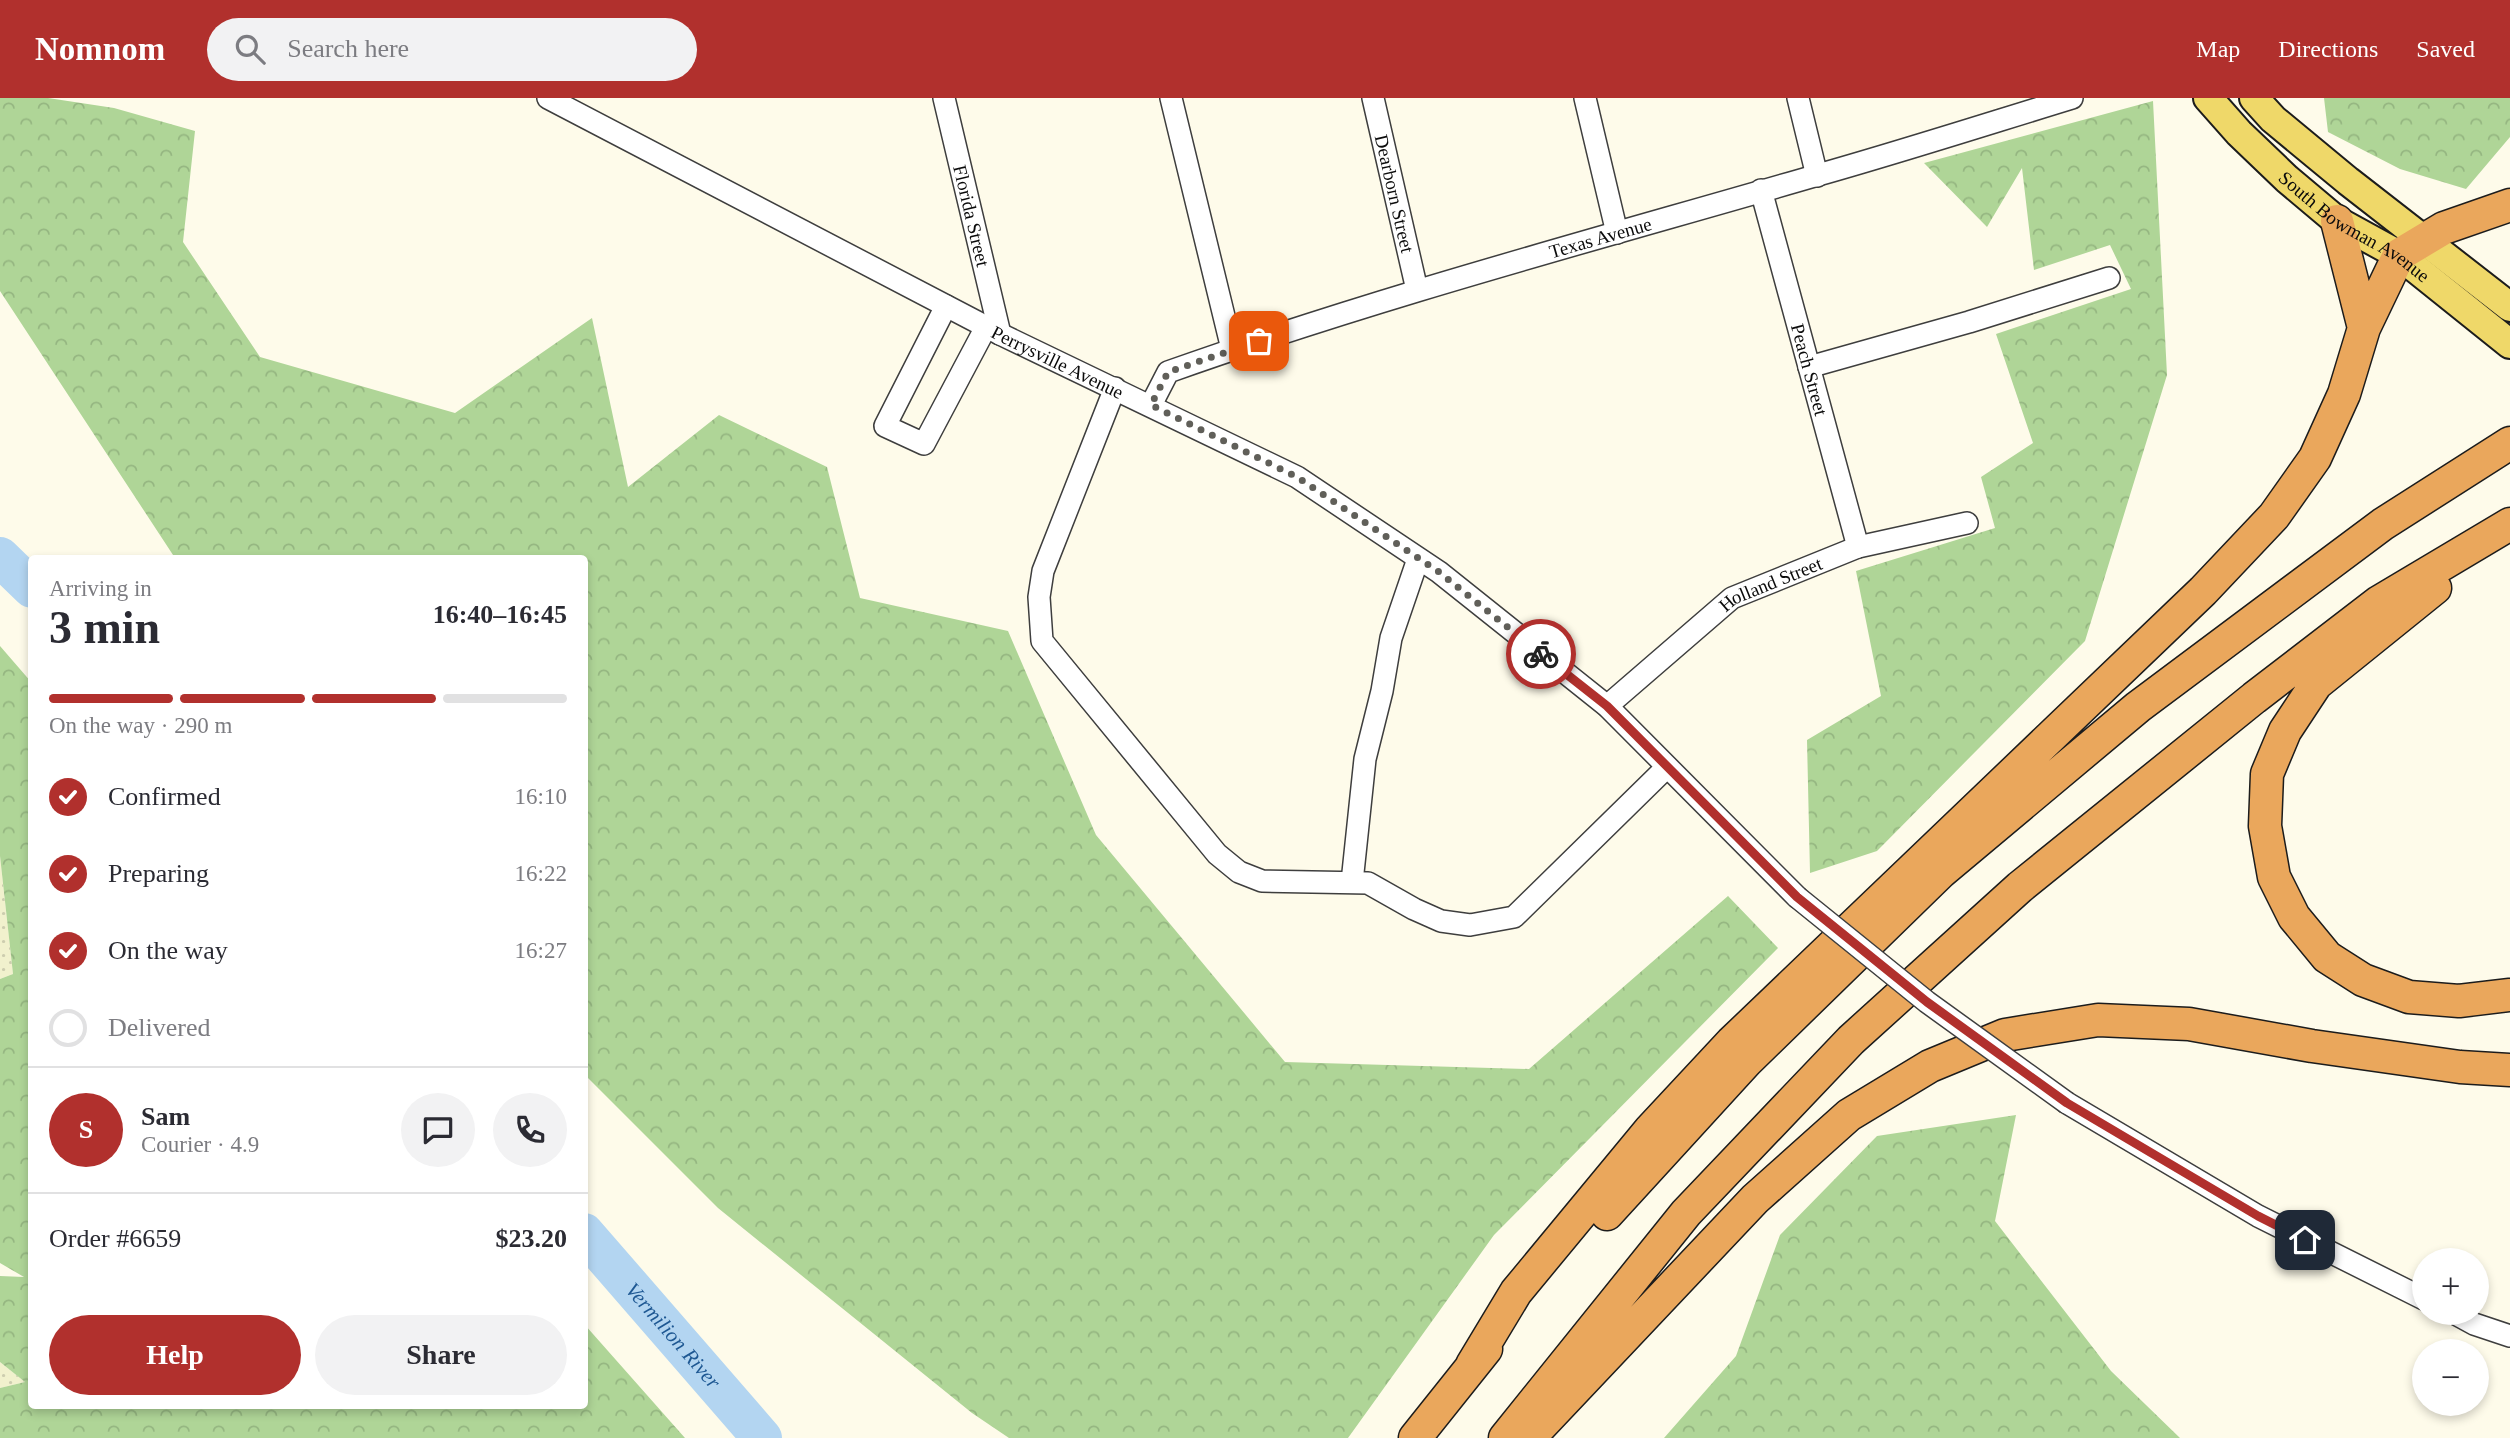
<!DOCTYPE html>
<meta charset="utf-8">
<style>
body{margin:0;font-family:Georgia,serif;background:#f2f2f3;color:#2b2b33;height:100vh;display:flex;flex-direction:column;font-size:26px;white-space:nowrap}
*{box-sizing:border-box;margin:0}
p{font-size:23px;color:#7c7c81}
.icon{flex:none;width:38px;height:38px;fill:none;stroke:currentColor;stroke-width:2;stroke-linecap:round;stroke-linejoin:round}
.map{position:relative;flex:1;overflow:hidden}
.panel{position:absolute;left:28px;top:457px;width:560px;height:854px;display:flex;flex-direction:column;background:#fff;border-radius:7px;box-shadow:0 4px 10px #0003}
.panel>*{flex:none}
.tools{position:absolute;left:2412px;top:1150px;display:grid;gap:14px}
.tools a{display:grid;place-items:center;width:77px;height:77px;border-radius:50%;background:#fff;box-shadow:0 4px 10px #0003;font-size:35px}
.pin{position:absolute;display:grid;place-items:center;width:60px;height:60px;color:#fff;margin:-30px;border-radius:14px;box-shadow:0 4px 10px #0006}
.courier{position:absolute;display:grid;place-items:center;width:70px;height:70px;margin:-35px;border:5px solid #b1302d;border-radius:50%;background:#fff;color:#222;box-shadow:0 2px 9px #0007}
.summary em{font-style:normal;font-weight:700}
.summary div{display:flex;flex-direction:column-reverse}
.summary{display:flex;align-items:center;justify-content:space-between;height:119px;padding:0 21px}
h1{font-size:46px;font-weight:700;line-height:52px}
.bar{display:grid;grid-template-columns:repeat(4,1fr);gap:10px 7px;align-content:center;height:84px;padding:0 21px}
.bar i{height:9px;border-radius:5px;background:#e1e1e2}
.bar .on{background:#b1302d}
.bar p{grid-column:span 4}
.line{display:flex;align-items:center;gap:18px;padding:0 21px;border-top:2px solid #e1e1e2}
.line div{flex:1}
.round{display:grid;place-items:center;flex:none;width:74px;height:74px;border-radius:37px;background:#f2f2f3}
ol{padding:0 21px;list-style:none}
li{display:flex;align-items:center;gap:21px;height:77px}
li p{margin-inline-start:auto}
li .icon{padding:7px;border-radius:50%;background:#b1302d;color:#fff;stroke-width:4}
li:last-child{color:#7c7c81}
li i{width:38px;height:38px;border:4px solid #e1e1e2;border-radius:50%}
.action{display:flex;gap:14px;margin-top:auto;padding:14px 21px}
.action a{flex:1;height:80px;border-radius:42px;background:#b1302d;color:#fff;font-size:28px;font-weight:700;line-height:80px;text-align:center}
.action a+a{background:#f2f2f3;color:#2b2b33}
header{display:flex;align-items:center;gap:42px;box-sizing:border-box;height:98px;padding:0 35px;background:#b1302d;color:#fff}
header strong{font-size:33px}
nav{display:flex;gap:38px;margin-inline-start:auto;font-size:24px}
.search{width:490px;height:63px;background:#f2f2f3;display:flex;align-items:center;gap:18px;box-sizing:border-box;padding:0 24px;border-radius:38px;color:#7c7c81;font-size:26px}
.map>svg:first-child{display:block}
.farmland{fill:url(#farmland-dots)}
.forest{fill:url(#forest-crowns)}
.lines{fill:none;stroke-linecap:round;stroke-linejoin:round}
.river{stroke:#b3d5f1;stroke-width:40}
.minor-casing{stroke:#3e3e3e;stroke-width:24}
.major-casing{stroke:#1c1c1c;stroke-width:32}
.highway-casing{stroke:#1c1c1c;stroke-width:35}
.minor{stroke:#fff;stroke-width:21}
.major{stroke:#efd869;stroke-width:28}
.highway{stroke:#eaa75c;stroke-width:32}
.minor-bridge-casing{stroke:#3e3e3e;stroke-width:24;stroke-linecap:butt}
.minor-bridge{stroke:#fff;stroke-width:21}
.done{stroke:#605f59;stroke-width:7;stroke-dasharray:0 12.6}
.route{stroke:#b1302d;stroke-width:9}
.labels{text-anchor:middle;stroke-width:7;stroke-linejoin:round;paint-order:stroke}
.street-label{font-size:19px;fill:#0b0b0b;stroke:#fff}
.water-label{font-size:21px;font-style:italic;fill:#1e5893;stroke:#fff}
</style>
<header>
<strong>Nomnom</strong>
<div class="search"><svg class="icon" aria-label="search" viewBox="0 0 24 24"><circle cx="10" cy="10" r="6"/><path d="M15 15l6 6"/></svg>Search here</div>
<nav><a>Map</a><a>Directions</a><a>Saved</a></nav>
</header>
<div class="map">
<svg width="2510" height="1340" viewBox="0 0 2510 1340">
<defs>
<pattern id="farmland-dots" width="8" height="8" patternUnits="userSpaceOnUse" patternTransform="scale(1.75)"><rect width="8" height="8" fill="#f1f1cd"/><path d="M2 2h.1M6 6h.1" fill="none" stroke="#cdcdaf" stroke-width="1.8" stroke-linecap="round"/></pattern>
<pattern id="forest-crowns" width="20" height="18" patternUnits="userSpaceOnUse" patternTransform="scale(1.75)"><rect width="20" height="18" fill="#afd597"/><path d="M2 6a3 3 0 1 1 6 0M12 15a3 3 0 1 1 6 0" fill="none" stroke="#95b681"/></pattern>
</defs>
<rect width="100%" height="100%" fill="#fefbea"/>
<path class="farmland" d="M0,758l13,118 -13,5z
M0,1264l25,20 -25,6z"/>
<path class="forest" d="M0,0h48l66,10 81,23 -12,111 77,115 195,56 137,-95 36,169 91,-72 108,52 33,131 148,33 88,204 189,227 244,7 199,-173 50,52 -284,287 -146,203h-339l-37,-25 -254,-205 -133,-133 -1,-517h-409l-175,-267z
M2324,0h186v39l-44,52 -66,-20 -72,-37z
M2153,3l14,274 -82,266 -208,210 -67,22 -3,-133 74,-44 -25,-125 139,-43 -14,-51 52,-34 -37,-109 135,-45 -21,-44 -76,25 -12,-102 -35,59 -63,-64z
M0,548l32,37v722h552l1,-80 100,113h-685v-50l25,-6 -25,-20v-86l24,1 -24,-14v-284l13,-5 -13,-118z
M2016,1017l-21,106 116,150 69,67h-516l72,-82 44,-121 97,-99z"/>
<g class="lines">
<g class="river">
<path d="M0,459l32,31"/>
<path id="s1" d="M584,1135l178,205"/>
</g>
<defs>
<g id="minor">
<path id="s2" d="M548,0l452,236 297,143 142,95 168,134 190,191"/>
<path id="s3" d="M944,0l56,236"/>
<path d="M1171,0l61,251"/>
<path id="s4" d="M1373,0l44,192"/>
<path d="M1585,0l32,135"/>
<path d="M1798,0l19,78"/>
<path id="s5" d="M1761,92l97,357"/>
<path d="M946,208l-61,120 39,18 62,-117"/>
<path d="M1809,269l160,-45 140,-44"/>
<path d="M1115,290l-72,183 -4,26 3,44 175,213 22,18 23,9 106,2 46,26 27,12 29,4 44,-8 153,-150"/>
<path id="s6" d="M1151,307l17,-33c214,-76 433,-134 650,-197 85,-24 169,-51 254,-77"/>
<path id="s7" d="M1607,608l125,-108 126,-51 109,-24"/>
<path d="M1352,784l13,-123 17,-68 9,-53 27,-79"/>
<path d="M2067,1005l191,113 166,83"/>
<path d="M2452,1214l22,12 36,12"/>
</g>
<g id="major">
<path id="s8" d="M2208,0l31,35 48,46 50,42 62,34 111,89"/>
<path d="M2254,0l19,21 75,62 162,126"/>
</g>
<path id="highway" d="M2337,123l27,107
M2435,490l-119,96 -31,47 -18,43 -2,52 9,51 20,40 33,40 36,23 46,17 50,4 51,-6
M1607,1116l140,-153 194,-189 197,-165 245,-183 127,-81
M1472,1267l44,-73 134,-162 82,-88 471,-451 71,-75 41,-58 29,-64 20,-66 35,-73 45,-27 66,-23
M1415,1340l71,-89
M1505,1340l181,-225 165,-173 169,-153 234,-189 125,-96 131,-78
M1529,1340l226,-239 94,-84 81,-49 75,-31 93,-15 91,4 123,22 148,21 50,3"/>
</defs>
<use href="#minor" class="minor-casing"/>
<use href="#major" class="major-casing"/>
<use href="#highway" class="highway-casing"/>
<use href="#minor" class="minor"/>
<use href="#major" class="major"/>
<use href="#highway" class="highway"/>
<defs>
<path id="minor-bridge" d="M1797,799l130,105 140,101"/>
</defs>
<use href="#minor-bridge" class="minor-bridge-casing"/>
<use href="#minor-bridge" class="minor-bridge"/>
</g>
<g class="lines">
<path class="done" d="M1259,243l-91,31 -17,33 146,72 142,95 102,82"/>
<path class="route" d="M1541,556l66,52 190,191 130,105 140,101 191,113 47,24"/>
</g>
<g class="labels">
<g class="street-label">
<text dy="7" stroke="none"><textPath href="#s4" startOffset="98">Dearborn Street</textPath></text>
<text dy="7" stroke="none"><textPath href="#s3" startOffset="121">Florida Street</textPath></text>
<text dy="7" stroke="none"><textPath href="#s8" startOffset="196">South Bowman Avenue</textPath></text>
<text dy="7" stroke="none"><textPath href="#s6" startOffset="490">Texas Avenue</textPath></text>
<text dy="7" stroke="none"><textPath href="#s2" startOffset="574">Perrysville Avenue</textPath></text>
<text dy="7" stroke="none"><textPath href="#s5" startOffset="186">Peach Street</textPath></text>
<text dy="7" stroke="none"><textPath href="#s7" startOffset="206">Holland Street</textPath></text>
</g>
<g class="water-label">
<text dy="7" stroke="none"><textPath href="#s1" startOffset="136">Vermilion River</textPath></text>
</g>
</g>
</svg>
<div class="tools">
<a>+</a>
<a>−</a>
</div>
<div class="pin" style="left:1259px;top:243px;background:#ea580c"><svg class="icon" aria-label="bag" viewBox="0 0 24 24"><path d="M5 8h14l-1 12H6zM9 8a3 3 0 0 1 6 0"/></svg></div>
<div class="pin" style="left:2305px;top:1142px;background:#1f2937"><svg class="icon" aria-label="home" viewBox="0 0 24 24"><path d="M3 11l9-7 9 7M6 9v11h12V9"/></svg></div>
<div class="courier" style="left:1541px;top:556px"><svg class="icon" aria-label="bike" viewBox="0 0 24 24"><circle cx="6" cy="16" r="4"/><circle cx="18" cy="16" r="4"/><path d="M6 16l4-8h5l3 8M10 8l3 8H6M13 5h3"/></svg></div>
<section class="panel">
<div class="summary"><div><h1>3 min</h1><p>Arriving in</p></div><em>16:40–16:45</em></div>
<div class="bar"><i class="on"></i><i class="on"></i><i class="on"></i><i></i><p>On the way · 290 m</p></div>
<ol>
<li><svg class="icon" aria-label="check" viewBox="0 0 24 24"><path d="M5 12l5 5 9-10"/></svg>Confirmed<p>16:10</p></li>
<li><svg class="icon" aria-label="check" viewBox="0 0 24 24"><path d="M5 12l5 5 9-10"/></svg>Preparing<p>16:22</p></li>
<li><svg class="icon" aria-label="check" viewBox="0 0 24 24"><path d="M5 12l5 5 9-10"/></svg>On the way<p>16:27</p></li>
<li><i></i>Delivered</li>
</ol>
<div class="line" style="height:126px"><b class="round" style="background:#b1302d;color:#fff">S</b><div><b>Sam</b><p>Courier · 4.9</p></div><a class="round"><svg class="icon" aria-label="chat" viewBox="0 0 24 24"><path d="M4 5h16v11H9l-5 4z"/></svg></a><a class="round"><svg class="icon" aria-label="phone" viewBox="0 0 24 24"><path d="M5 4h4l2 5-3 2q2 4 5 5l2-3 5 2v4C11 20 4 13 5 4z"/></svg></a></div>
<div class="line" style="height:91px"><div>Order #6659</div><b>$23.20</b></div>
<div class="action"><a>Help</a><a>Share</a></div>
</section>
</div>
